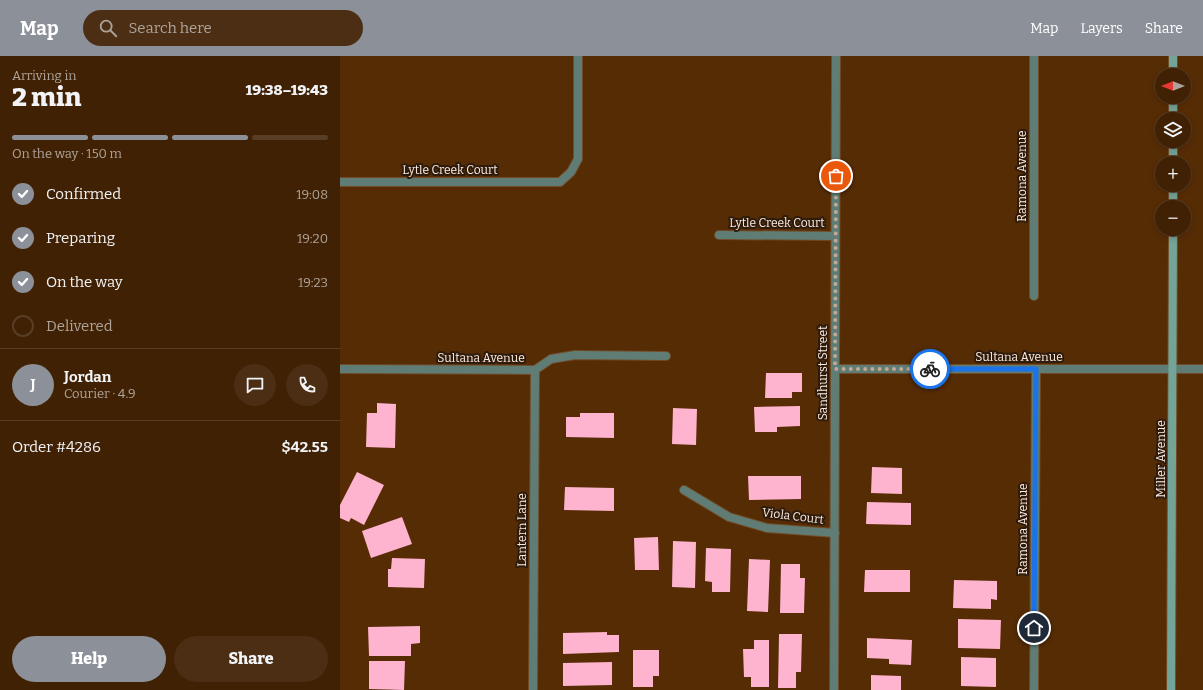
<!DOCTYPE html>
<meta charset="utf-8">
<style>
body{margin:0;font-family:Bitter,serif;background:#4b2e13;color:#f1f3f6;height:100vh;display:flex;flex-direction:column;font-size:15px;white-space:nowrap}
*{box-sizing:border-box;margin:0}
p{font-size:13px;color:#aea39a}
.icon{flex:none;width:22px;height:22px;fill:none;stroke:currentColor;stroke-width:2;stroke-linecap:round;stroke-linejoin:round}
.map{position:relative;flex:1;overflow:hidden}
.sheet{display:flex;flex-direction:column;background:#402104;width:340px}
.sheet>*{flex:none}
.needle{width:26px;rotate:270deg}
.fabs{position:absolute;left:815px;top:12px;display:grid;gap:8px}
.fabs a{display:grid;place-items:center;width:36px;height:36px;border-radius:50%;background:#402104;box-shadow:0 2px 6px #0003,0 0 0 1px #593e26;font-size:20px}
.pin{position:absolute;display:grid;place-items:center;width:34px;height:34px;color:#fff;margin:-17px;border:2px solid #fff;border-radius:50%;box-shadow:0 1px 4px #0007}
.courier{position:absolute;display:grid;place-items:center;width:40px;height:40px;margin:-20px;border:3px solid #1a73e8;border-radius:50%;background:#fff;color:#222;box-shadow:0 1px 5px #0007}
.headline em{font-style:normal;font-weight:800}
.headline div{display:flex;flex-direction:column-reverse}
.headline{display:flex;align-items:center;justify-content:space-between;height:68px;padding:0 12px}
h1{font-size:26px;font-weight:800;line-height:30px}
.bar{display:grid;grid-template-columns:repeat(4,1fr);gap:6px 4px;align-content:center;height:48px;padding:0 12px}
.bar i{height:5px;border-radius:3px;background:#593e26}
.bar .on{background:#8c9099}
.bar p{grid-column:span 4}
.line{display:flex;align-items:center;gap:10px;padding:0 12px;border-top:1px solid #593e26}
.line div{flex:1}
.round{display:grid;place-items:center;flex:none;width:42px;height:42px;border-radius:21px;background:#4b2e13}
ol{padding:0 12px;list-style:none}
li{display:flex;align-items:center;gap:12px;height:44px}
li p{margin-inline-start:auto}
li .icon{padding:4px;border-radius:50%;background:#8c9099;color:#fff;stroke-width:4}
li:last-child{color:#aea39a}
li i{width:22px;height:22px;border:2px solid #593e26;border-radius:50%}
.action{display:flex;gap:8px;margin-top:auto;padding:8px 12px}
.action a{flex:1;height:46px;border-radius:24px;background:#8c9099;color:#fff;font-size:16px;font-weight:800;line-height:46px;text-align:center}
.action a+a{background:#4b2e13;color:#f1f3f6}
header{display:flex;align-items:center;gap:24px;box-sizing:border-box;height:56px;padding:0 20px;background:#8c9099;color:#fff}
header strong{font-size:19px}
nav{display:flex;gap:22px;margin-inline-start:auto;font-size:14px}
.search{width:280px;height:36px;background:#4b2e13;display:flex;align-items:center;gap:10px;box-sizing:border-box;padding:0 14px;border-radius:22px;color:#aea39a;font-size:15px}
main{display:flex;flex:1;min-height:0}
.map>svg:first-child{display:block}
.building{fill:#feb3ce}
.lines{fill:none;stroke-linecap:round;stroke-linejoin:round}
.lane-casing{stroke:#714b28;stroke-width:10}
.street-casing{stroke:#714b28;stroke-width:10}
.secondary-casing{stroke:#714b28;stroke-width:10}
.lane{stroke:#607d75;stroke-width:8}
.street{stroke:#607d75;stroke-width:8}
.secondary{stroke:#74a397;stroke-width:8}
.done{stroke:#c3a994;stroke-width:4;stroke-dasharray:0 7.2}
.route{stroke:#1a73e8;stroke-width:5}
.labels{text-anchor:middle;stroke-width:4;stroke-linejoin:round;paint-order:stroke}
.street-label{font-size:12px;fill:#fdece1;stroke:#2e1b0c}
</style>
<header>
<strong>Map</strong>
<div class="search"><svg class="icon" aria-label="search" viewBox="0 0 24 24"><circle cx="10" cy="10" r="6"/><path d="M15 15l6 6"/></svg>Search here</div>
<nav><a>Map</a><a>Layers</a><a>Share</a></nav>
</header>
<main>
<section class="sheet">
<div class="headline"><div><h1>2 min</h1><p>Arriving in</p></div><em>19:38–19:43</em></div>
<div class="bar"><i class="on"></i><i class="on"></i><i class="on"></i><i></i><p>On the way · 150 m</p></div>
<ol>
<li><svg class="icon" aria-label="check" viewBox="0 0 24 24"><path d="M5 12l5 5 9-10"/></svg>Confirmed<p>19:08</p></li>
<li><svg class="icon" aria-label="check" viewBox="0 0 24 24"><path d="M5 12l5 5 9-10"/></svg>Preparing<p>19:20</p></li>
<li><svg class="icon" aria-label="check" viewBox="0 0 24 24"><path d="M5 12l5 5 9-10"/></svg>On the way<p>19:23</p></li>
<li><i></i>Delivered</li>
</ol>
<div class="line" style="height:72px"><b class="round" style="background:#8c9099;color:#fff">J</b><div><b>Jordan</b><p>Courier · 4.9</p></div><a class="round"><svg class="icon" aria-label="chat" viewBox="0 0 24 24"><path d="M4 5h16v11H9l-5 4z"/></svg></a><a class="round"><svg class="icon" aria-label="phone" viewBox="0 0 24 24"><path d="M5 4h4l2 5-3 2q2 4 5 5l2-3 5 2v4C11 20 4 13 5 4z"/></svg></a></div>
<div class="line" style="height:52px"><div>Order #4286</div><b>$42.55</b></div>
<div class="action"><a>Help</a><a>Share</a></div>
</section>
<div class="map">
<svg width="863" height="634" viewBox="0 0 863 634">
<rect width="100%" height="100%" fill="#562c05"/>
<path class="building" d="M426,317h36v19h-10v6h-27z
M37,347l19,1 -1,44 -29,-1 1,-34h10z
M460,350v20l-23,1v5h-22l-1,-25z
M333,352l24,1 -1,36 -24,-1z
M240,357h34v25l-48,-1v-20h14z
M532,411l30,1v26l-31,-1z
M17,416l27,13 -20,40 -13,-7 -2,4 -9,-4v-13z
M408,420h53v23l-52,1z
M225,431l49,1v23l-50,-1z
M527,446l44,1v22l-45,-1z
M62,461l10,27 -41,14 -9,-27z
M318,481l1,33h-24l-1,-32z
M333,485l23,1 -1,46 -23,-1z
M366,492l25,1 -1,43h-18v-10l-7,-1z
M52,502l33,1 -1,29 -36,-1v-18h3z
M409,503l21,1 -2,52 -21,-1z
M441,508h19v14h5l-1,35h-24z
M525,514h45v22h-46z
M614,524l43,1v19l-6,-1v10l-38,-1z
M618,563l43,1 -1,29 -42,-1z
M80,570v17l-9,1v12h-42l-1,-29z
M267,576v3h12v17l-56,2v-21z
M439,578h23l-1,38h-5v16h-18z
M527,582l45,2 -1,25 -22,-1v-5l-22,-1z
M414,584h15v47h-18v-10h-7l-1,-28h11z
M293,594h26v26h-6v11h-20z
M621,601l35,1v29l-35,-1z
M29,605h36l-1,29 -35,-1z
M272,606v23l-49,1v-23z
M531,619l30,1v14h-30z"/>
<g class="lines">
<defs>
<path id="lane" d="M195,314l16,-11 24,-4 91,1"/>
<path id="street" d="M0,126h220l11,-10 7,-13v-103
M379,179l116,1
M694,240v-240
M0,313l195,1 -2,320
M495,313h368
M344,434l45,27 38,11 68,5
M494,634l2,-634
M694,634l2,-321"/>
<path id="secondary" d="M833,19v-19
M833,63v-22
M833,107v-22
M833,151v-22
M831,634l2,-461"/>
</defs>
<use href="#lane" class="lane-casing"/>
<use href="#street" class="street-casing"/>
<use href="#secondary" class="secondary-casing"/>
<use href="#lane" class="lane"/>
<use href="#street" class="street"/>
<use href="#secondary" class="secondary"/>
</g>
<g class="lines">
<path class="done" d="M496,120l-1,193h95"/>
<path class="route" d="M590,313h106l-2,259"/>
</g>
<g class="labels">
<g class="street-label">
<text x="110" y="118">Lytle Creek Court</text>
<text transform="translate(682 120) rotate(-90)" y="4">Ramona Avenue</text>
<text x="437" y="171">Lytle Creek Court</text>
<text x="679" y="305">Sultana Avenue</text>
<text x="141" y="306">Sultana Avenue</text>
<text transform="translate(483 317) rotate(-90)" y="4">Sandhurst Street</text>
<text transform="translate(821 403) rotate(-90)" y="4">Miller Avenue</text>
<text transform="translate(453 460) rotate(7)" y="4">Viola Court</text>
<text transform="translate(683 473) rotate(-90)" y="4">Ramona Avenue</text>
<text transform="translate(182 474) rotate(-90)" y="4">Lantern Lane</text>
</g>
</g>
</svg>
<div class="fabs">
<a><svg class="needle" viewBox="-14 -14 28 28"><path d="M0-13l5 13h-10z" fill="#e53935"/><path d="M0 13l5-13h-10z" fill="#aea39a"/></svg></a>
<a><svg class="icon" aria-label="layers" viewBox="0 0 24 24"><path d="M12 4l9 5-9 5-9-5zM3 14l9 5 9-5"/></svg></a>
<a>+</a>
<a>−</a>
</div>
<div class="pin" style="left:496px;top:120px;background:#ea580c"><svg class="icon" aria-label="bag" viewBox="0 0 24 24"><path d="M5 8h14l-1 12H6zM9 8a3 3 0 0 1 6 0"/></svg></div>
<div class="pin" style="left:694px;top:572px;background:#1f2937"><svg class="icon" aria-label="home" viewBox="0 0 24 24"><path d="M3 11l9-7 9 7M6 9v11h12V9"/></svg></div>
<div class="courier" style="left:590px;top:313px"><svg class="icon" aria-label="bike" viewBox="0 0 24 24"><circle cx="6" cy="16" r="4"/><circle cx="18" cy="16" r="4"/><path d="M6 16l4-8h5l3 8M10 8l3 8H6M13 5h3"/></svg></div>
</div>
</main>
